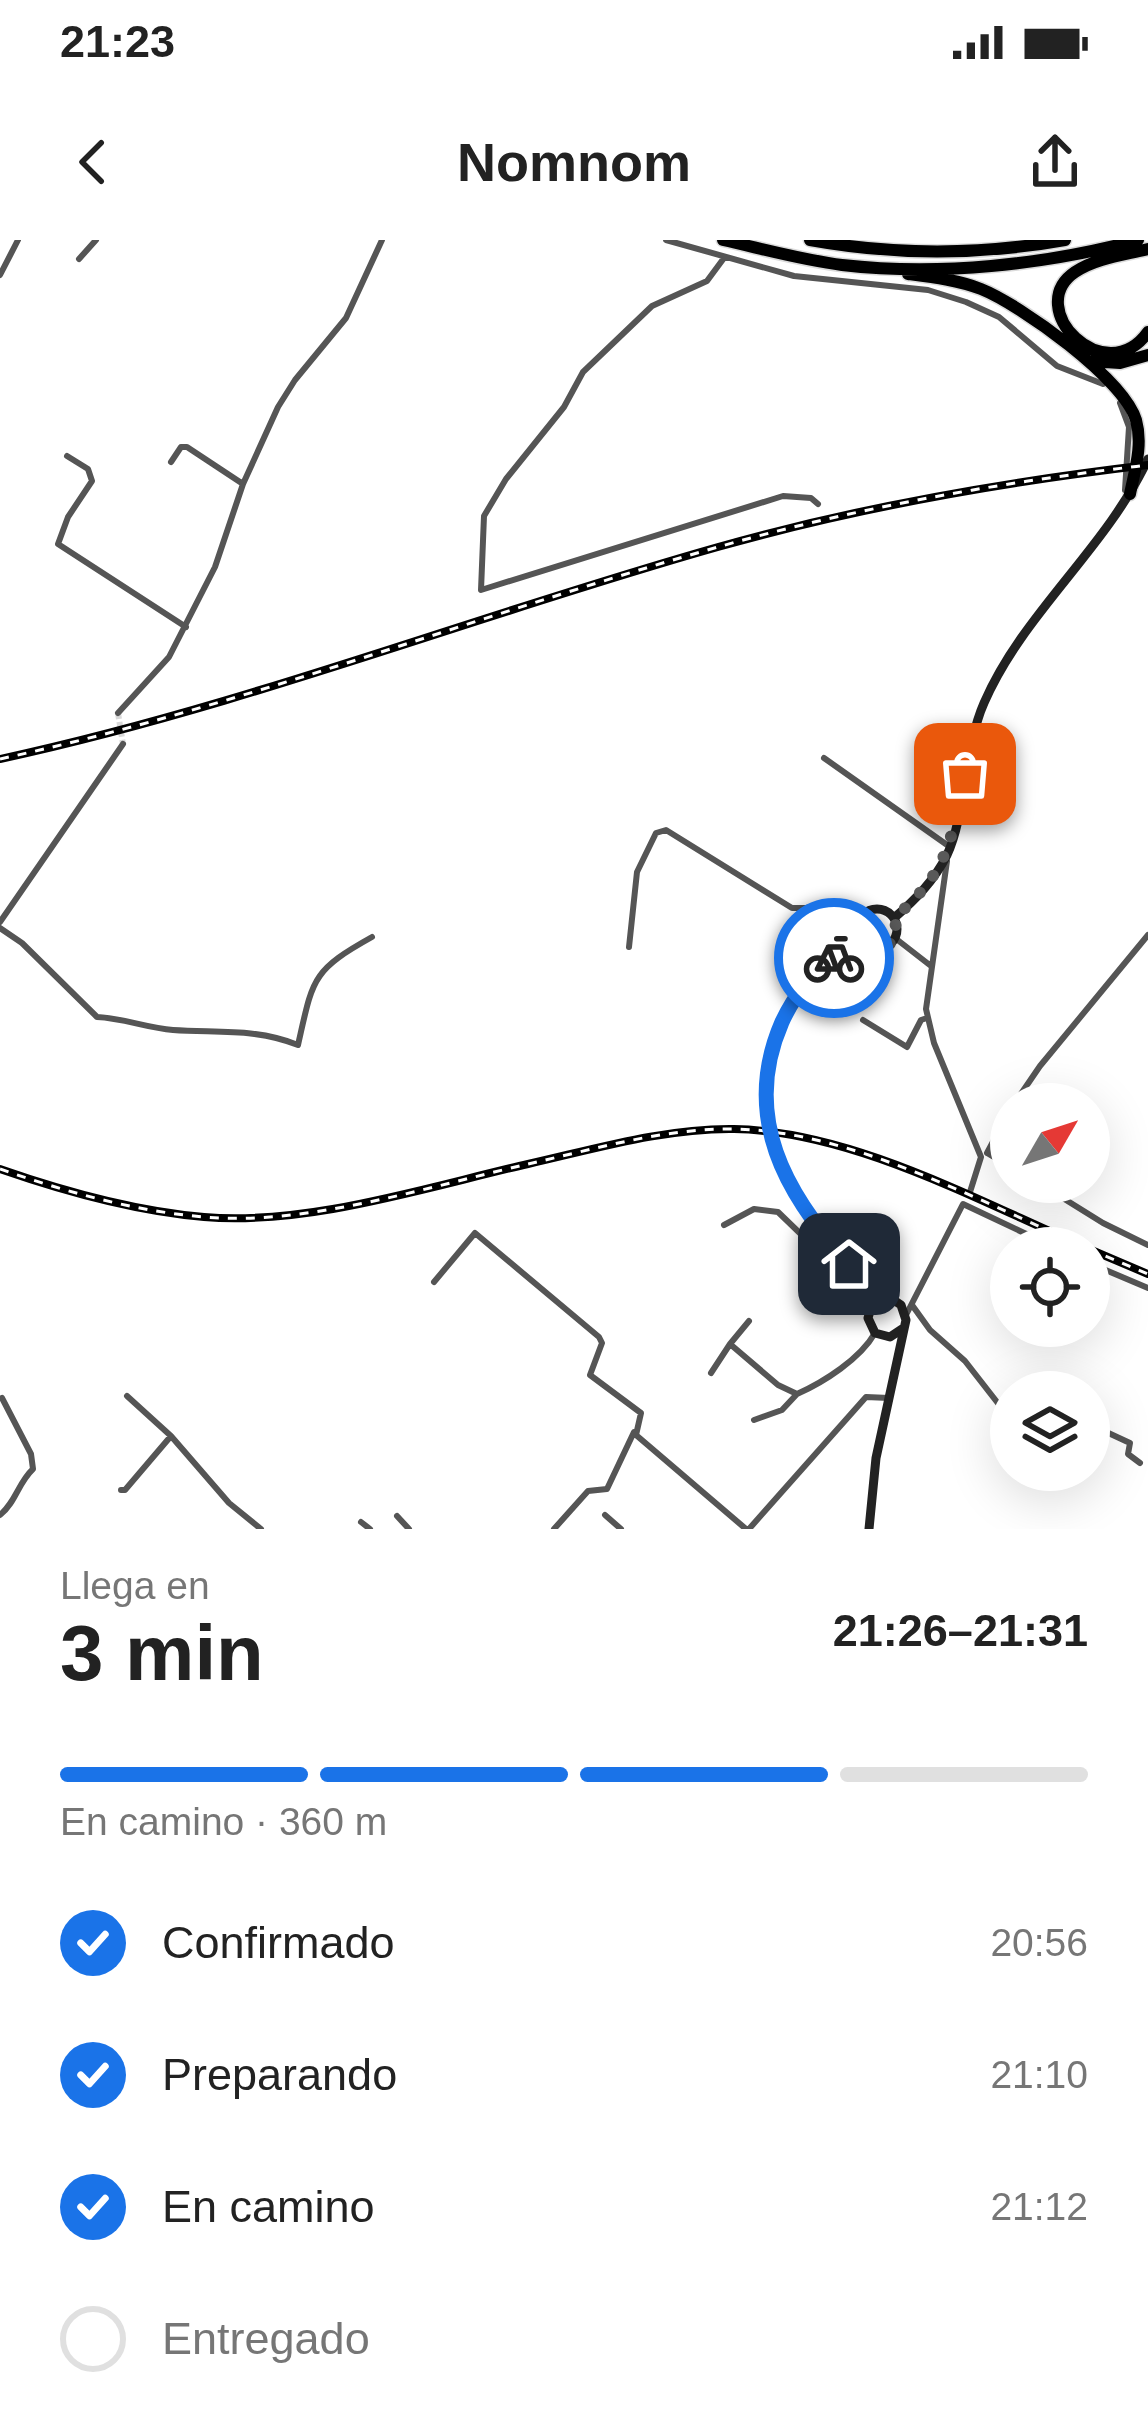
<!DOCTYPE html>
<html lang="es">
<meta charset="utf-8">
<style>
body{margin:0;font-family:Arial,sans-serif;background:#f2f2f2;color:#222;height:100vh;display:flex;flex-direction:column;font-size:45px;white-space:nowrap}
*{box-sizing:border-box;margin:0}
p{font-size:39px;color:#767676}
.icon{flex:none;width:66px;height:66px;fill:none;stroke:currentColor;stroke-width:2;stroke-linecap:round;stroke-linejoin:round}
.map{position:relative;height:1289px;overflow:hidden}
.sheet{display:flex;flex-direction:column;background:#fff;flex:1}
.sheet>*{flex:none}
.needle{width:78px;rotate:51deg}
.tools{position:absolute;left:990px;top:843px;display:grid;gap:24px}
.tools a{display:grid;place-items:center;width:120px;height:120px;border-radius:50%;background:#fff;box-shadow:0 12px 48px #0002;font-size:60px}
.pin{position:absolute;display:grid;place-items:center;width:102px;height:102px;color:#fff;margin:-51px;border-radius:24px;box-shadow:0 6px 18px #0006}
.courier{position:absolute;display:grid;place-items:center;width:120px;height:120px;margin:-60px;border:9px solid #1a73e8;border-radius:50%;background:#fff;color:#222;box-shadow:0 3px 15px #0007}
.head em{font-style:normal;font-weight:800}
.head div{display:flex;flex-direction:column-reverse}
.head{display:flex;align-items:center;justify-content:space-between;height:204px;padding:0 60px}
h1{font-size:78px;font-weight:800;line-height:90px}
.bar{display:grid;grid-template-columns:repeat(4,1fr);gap:18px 12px;align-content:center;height:144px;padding:0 60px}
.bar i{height:15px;border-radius:9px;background:#e0e0e0}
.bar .on{background:#1a73e8}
.bar p{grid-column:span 4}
ol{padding:0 60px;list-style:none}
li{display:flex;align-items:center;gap:36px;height:132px}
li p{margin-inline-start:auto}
li .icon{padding:12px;border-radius:50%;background:#1a73e8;color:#fff;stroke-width:4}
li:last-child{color:#767676}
li i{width:66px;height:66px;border:6px solid #e0e0e0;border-radius:50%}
.status{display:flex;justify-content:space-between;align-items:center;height:84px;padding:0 60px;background:#fff;direction:ltr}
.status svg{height:33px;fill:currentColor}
header{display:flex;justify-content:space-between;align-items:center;height:156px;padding:0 60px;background:#fff;font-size:54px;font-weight:800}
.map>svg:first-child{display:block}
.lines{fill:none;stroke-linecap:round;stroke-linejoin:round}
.street-tunnel{stroke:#d9d9d9;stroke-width:6;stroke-dasharray:6 3;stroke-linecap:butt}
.highway-casing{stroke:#dbdbdb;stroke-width:15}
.street{stroke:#555;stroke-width:6}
.secondary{stroke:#222;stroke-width:9}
.highway{stroke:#000;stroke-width:12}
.rail-casing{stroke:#000;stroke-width:8}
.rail{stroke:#fff;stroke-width:3;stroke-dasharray:9;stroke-linecap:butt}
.secondary-bridge{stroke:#222;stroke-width:9}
.done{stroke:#595959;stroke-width:12;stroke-dasharray:0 21.6}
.route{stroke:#1a73e8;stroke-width:15}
</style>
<div class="status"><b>21:23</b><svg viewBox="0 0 49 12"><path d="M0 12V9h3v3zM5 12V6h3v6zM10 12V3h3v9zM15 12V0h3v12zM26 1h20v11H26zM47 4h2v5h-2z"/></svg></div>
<header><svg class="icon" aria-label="back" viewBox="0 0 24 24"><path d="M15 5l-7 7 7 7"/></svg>Nomnom<svg class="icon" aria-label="share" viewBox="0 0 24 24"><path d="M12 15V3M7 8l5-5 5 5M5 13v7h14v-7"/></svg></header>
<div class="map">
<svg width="1148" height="1289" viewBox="0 0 1148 1289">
<rect width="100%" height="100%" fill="#fff"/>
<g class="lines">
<path class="street-tunnel" d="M118,473l5,31"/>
<defs>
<path id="highway" d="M723,0c40,9 79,20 119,25 97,11 202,0 296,-25
M810,0c83,15 171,15 255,0
M1148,9c-24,6 -52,9 -73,23 -53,36 30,120 73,60
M908,34c24,3 50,6 73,15 40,16 143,90 155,131 7,25 -1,49 -6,74
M1089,121l31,2 28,-8"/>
</defs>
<use href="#highway" class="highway-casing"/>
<path class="street" d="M666,0l128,36 134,14 38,12 33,15 58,49 46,18
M724,18l-17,23 -55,25 -69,66 -19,35 -58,72 -22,37 -3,74 302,-94 28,2 7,6
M79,19l17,-19
M0,35l18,-35
M1120,163l9,24 -4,63
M67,216l21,13 4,12 -24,36 -10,27 128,83
M171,222l10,-15h6l56,37
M118,473l51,-56 46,-90 28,-83 35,-77 17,-27 51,-62 36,-78
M824,518l126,89
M947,621l-21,148 8,34 47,114 -11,35
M0,682l123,-178
M0,688l22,15 75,74c26,1 50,11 76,13 44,3 83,-2 125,15 15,-66 13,-74 74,-108
M895,698l36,28
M629,707l8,-75 19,-39 10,-3 126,78h14l19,-6 35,15
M863,780l44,27 14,-27 6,-2
M1014,864l26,-38 108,-131
M987,913l24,-45
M987,913l24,14
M1037,942l66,41 45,22
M724,985l30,-16 24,3 93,90
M1089,1023l59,25
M434,1042l41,-49 124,104 3,6 -12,32 51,38 -5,22 110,94
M912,1065l18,25 35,31 46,59
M906,1075l57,-111 93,44
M730,1104l19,-23
M711,1133l19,-29 48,41 19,9c27,-12 63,-35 78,-61
M127,1156l44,40 58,67 32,26
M754,1180l28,-10 15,-16
M1089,1184l41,19 -2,11 12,9
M121,1250h4l46,-54
M0,1275c16,-13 18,-32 33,-46l-2,-15 -29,-56
M605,1275l16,14
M397,1276l12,13
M361,1282l9,7
M554,1289l34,-38 19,-2 27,-57
M749,1289l117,-132 23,1"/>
<path class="secondary" d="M857 689a20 20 0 1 1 40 0a20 20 0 1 1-40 0Z
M894,678c21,-18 40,-37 53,-63 19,-40 17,-107 37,-152 39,-90 122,-154 164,-244
M765,865c-7,-75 39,-125 94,-165
M774,906c9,35 37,75 60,102 15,17 35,33 41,54
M869,1289l7,-71 30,-138 -5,-15c-14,-11 -29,-5 -33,13l7,15 15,4 12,-8"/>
<use href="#highway" class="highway"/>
<defs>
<path id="rail" d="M0,519c245,-53 477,-144 718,-212 141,-40 285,-65 430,-82
M0,929c66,23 134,42 204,48 103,9 223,-30 324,-53 67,-15 137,-36 206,-35 119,2 246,73 354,119
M1089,1009l59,25"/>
</defs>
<use href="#rail" class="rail-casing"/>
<use href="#rail" class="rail"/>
<path class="secondary-bridge" d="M765,865l9,41"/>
</g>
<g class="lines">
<path class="done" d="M834,718l26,-18 15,9 17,-6 5,-12 -3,-13c55,-47 57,-77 71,-144"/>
<path class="route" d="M834,718c-24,17 -40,38 -52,64 -41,94 3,172 67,242"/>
</g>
</svg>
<div class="tools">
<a><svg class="needle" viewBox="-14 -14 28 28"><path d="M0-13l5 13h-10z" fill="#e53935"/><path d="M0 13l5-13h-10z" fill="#767676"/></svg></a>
<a><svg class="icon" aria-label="locate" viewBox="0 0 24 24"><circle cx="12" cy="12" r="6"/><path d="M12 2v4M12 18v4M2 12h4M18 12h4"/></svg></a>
<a><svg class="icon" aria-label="layers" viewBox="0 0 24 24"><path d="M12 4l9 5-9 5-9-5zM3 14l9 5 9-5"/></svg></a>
</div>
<div class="pin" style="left:965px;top:534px;background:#ea580c"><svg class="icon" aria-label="bag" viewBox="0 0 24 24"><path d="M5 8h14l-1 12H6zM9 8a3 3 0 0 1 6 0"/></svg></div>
<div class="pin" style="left:849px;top:1024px;background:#1f2937"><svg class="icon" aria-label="home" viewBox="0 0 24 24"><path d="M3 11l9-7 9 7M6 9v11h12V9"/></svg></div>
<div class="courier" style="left:834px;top:718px"><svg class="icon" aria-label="bike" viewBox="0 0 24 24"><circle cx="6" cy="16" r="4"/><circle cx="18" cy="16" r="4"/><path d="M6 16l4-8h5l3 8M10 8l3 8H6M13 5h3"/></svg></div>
</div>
<section class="sheet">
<div class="head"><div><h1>3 min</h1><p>Llega en</p></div><em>21:26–21:31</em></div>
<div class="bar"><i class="on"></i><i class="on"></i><i class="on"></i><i></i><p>En camino · 360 m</p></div>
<ol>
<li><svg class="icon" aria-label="check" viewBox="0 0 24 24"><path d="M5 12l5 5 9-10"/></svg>Confirmado<p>20:56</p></li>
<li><svg class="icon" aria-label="check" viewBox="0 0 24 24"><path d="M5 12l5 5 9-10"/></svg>Preparando<p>21:10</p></li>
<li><svg class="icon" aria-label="check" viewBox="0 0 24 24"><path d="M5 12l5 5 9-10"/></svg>En camino<p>21:12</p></li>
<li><i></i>Entregado</li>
</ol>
</section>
